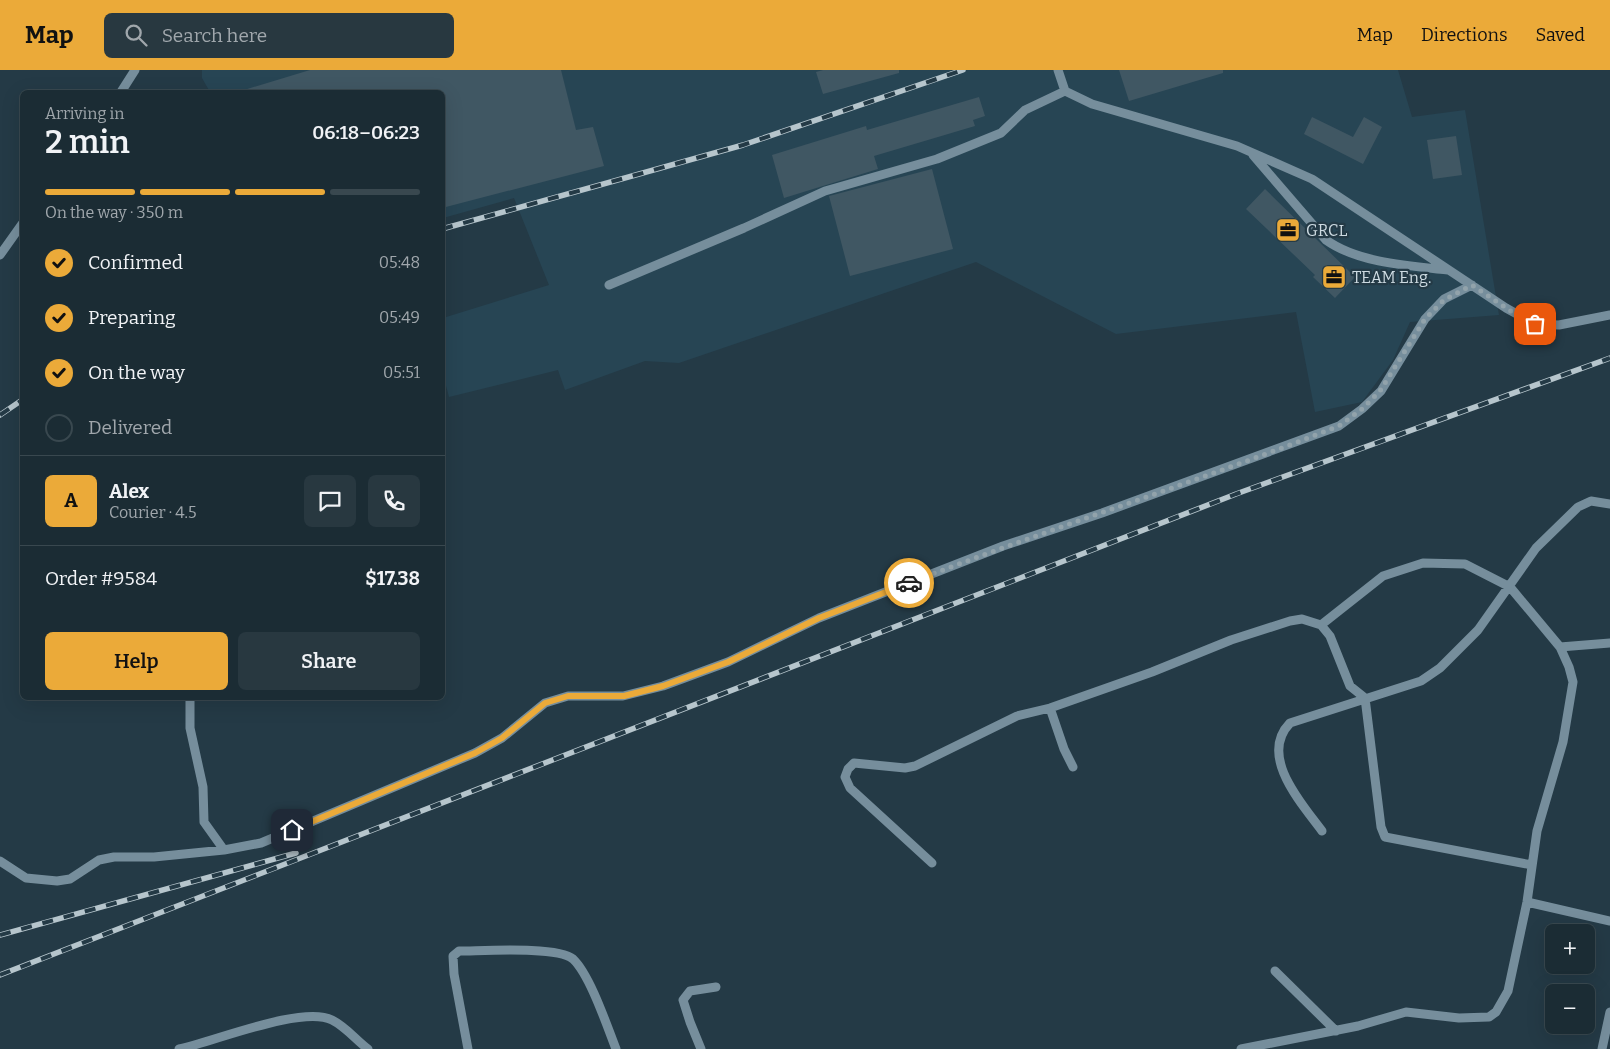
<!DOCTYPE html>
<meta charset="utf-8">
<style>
body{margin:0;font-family:Bitter,serif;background:#283840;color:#f1f3f6;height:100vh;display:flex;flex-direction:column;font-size:19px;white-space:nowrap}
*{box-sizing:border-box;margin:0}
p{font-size:16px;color:#a0a7ac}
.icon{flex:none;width:28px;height:28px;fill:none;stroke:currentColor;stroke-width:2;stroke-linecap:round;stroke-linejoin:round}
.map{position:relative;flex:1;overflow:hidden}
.sheet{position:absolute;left:20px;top:20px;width:425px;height:610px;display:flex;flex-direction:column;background:#1b2c34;border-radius:8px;box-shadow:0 5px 20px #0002,0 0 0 1px #39484f}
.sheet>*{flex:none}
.controls{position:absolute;left:1545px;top:854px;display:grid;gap:10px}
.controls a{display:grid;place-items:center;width:50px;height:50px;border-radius:8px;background:#1b2c34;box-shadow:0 5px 20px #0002,0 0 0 1px #39484f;font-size:25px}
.pin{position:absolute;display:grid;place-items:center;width:42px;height:42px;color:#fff;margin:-21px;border-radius:10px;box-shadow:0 2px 8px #0006}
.courier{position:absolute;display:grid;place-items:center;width:50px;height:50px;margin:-25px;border:4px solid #ebaa39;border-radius:50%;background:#fff;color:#222;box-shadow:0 1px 6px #0007}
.summary em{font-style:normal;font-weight:600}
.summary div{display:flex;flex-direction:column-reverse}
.summary{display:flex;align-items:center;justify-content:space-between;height:85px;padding:0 25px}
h1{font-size:32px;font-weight:600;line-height:38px}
.bar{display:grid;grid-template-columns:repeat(4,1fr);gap:8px 5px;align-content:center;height:60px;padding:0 25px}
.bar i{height:6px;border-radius:4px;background:#39484f}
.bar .selected{background:#ebaa39}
.bar p{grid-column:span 4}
.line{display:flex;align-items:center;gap:12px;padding:0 25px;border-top:1px solid #39484f}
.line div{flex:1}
.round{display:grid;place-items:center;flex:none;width:52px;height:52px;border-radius:8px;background:#283840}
ol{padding:0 25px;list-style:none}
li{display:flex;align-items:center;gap:15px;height:55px}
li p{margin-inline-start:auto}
li .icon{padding:5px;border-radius:50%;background:#ebaa39;color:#111;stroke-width:4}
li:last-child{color:#a0a7ac}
li i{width:28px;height:28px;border:2px solid #39484f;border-radius:50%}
.primary-button{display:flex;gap:10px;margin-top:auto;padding:10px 25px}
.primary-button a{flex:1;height:58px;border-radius:8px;background:#ebaa39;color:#111;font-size:20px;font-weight:600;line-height:58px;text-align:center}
.primary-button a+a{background:#283840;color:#f1f3f6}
header{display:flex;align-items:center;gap:30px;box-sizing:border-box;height:70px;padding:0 25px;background:#ebaa39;color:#111}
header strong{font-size:24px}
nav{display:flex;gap:28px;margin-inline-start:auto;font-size:18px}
.search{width:350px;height:45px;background:#283840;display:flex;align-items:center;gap:12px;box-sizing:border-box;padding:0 18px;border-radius:8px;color:#a0a7ac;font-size:19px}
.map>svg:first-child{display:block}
.built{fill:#274554}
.building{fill:#405763}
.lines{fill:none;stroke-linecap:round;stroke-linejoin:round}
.minor{stroke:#768e9c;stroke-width:9}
.rail-casing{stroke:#b6c5cc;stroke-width:5.5}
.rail{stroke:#243a46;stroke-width:4;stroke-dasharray:11;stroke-linecap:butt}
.done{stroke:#92a3ab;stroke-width:5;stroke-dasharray:0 9}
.route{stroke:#ebaa39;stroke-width:6}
.labels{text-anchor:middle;stroke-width:4.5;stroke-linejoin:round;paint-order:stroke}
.poi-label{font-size:16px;fill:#cedbe2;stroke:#243a46;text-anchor:start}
</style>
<header>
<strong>Map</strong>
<div class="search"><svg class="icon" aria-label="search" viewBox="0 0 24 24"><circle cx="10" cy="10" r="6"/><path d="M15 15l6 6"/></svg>Search here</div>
<nav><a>Map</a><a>Directions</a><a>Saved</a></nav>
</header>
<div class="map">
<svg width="1610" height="979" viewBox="0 0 1610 979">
<rect width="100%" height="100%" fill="#243a46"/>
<path class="built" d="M202,0h1196l14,47 53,-7 34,205 -89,7 -17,38 -31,42 -47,10 -19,-100 -180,22 -140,-72 -297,101 -34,-2 -80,29 -7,-20 -109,27 -6,-23v-56l106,-33 -35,-87 -71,20 -1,-126h-232l-8,-14z"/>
<path class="building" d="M310,0h251l15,60 17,-3 11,39 -162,42v-116h-197l-1,-2z
M823,0h76v3l-76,21 -7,-22z
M1119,0h104v3l-94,28z
M979,27l6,19 -12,4 2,6 -101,30 4,13 -94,29 -12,-43 94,-29 1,4z
M1312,47l41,20 11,-20 18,10 -19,37 -59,-30z
M1456,66l6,39 -29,4 -6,-39z
M932,99l21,80 -103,27 -21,-80z
M1265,119l90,88 -20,21 -22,-21 2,-2 -69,-66z"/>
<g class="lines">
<path class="minor" d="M1058,0l7,21 27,13 145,42 75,33 194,129 29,16 24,1 51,-10
M121,22l14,-22
M1253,85l73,85c32,23 83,26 122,30
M0,185l22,-31
M609,215l135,-57 81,-37 112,-32 64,-26 24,-23 40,-19
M1560,577l50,-4
M190,628v30l13,59 1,35 20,28
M1365,628l16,129 4,10 147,28
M1050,638l14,41 9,18
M1322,761c-20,-27 -64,-75 -32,-108l131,-42 19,-13 38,-38 58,-82 42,-41 13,-6 19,3
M0,791l26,17 31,3 13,-2 29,-19 15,-3h40l70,-7 37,-7 214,-90 27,-15 43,-35 23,-7h55l40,-10 65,-24 91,-44 184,-72 99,-33 237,-87 23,-17 19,-18 44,-72 19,-20 28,-14
M932,793l-82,-75 -5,-11 3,-8 6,-6 51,5 10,-2 102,-50 33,-8 102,-36 79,-32 59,-19 12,-2 19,6 9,11 20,50 15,12
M1527,832l83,19
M1275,901l61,60
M179,979c34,-7 123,-44 153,-29 14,7 24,20 36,29
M468,979l-14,-75 -1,-18 6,-5c23,0 99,-5 114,8 17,16 34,67 43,90
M701,979l-11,-27 -7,-22 7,-9 26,-4
M1241,979l117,-23 48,-14 53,6 30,-1 7,-5 12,-21 19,-89 10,-71 26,-89 10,-60 -4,-15 -9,-20 -50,-60 -45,-23 -42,-1 -40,13 -62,49
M1602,979l8,-37"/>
<defs>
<path id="rail" d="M442,159l301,-84 220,-75
M0,345l22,-15
M0,865l296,-82
M0,905l1236,-481 374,-136"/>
</defs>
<use href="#rail" class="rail-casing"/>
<use href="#rail" class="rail"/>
</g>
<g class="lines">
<path class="done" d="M909,513c142,-55 288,-101 430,-157l23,-17 18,-18 45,-72 19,-19 28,-15 49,33 14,6"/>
<path class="route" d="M292,760l183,-77 27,-15 43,-35 23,-7h56l39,-10 65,-24 91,-44 90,-35"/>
</g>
<defs>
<symbol id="office-square" viewBox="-11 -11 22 22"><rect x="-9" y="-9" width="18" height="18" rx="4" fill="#ebaa39" stroke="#243a46"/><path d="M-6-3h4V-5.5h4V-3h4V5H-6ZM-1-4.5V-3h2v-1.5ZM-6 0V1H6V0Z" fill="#111"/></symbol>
</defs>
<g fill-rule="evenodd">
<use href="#office-square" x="1274" y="146" width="28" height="28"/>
<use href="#office-square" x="1320" y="193" width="28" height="28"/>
</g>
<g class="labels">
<g class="poi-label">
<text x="1306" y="166">GRCL</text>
<text x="1352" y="213">TEAM Eng.</text>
</g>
</g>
</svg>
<div class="controls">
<a>+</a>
<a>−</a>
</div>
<div class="pin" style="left:1535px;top:254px;background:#ea580c"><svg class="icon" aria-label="bag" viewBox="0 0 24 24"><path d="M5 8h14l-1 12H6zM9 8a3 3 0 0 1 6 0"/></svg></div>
<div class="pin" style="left:292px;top:760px;background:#1f2937"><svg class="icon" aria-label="home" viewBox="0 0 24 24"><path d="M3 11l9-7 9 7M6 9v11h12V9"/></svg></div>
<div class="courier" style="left:909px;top:513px"><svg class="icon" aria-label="car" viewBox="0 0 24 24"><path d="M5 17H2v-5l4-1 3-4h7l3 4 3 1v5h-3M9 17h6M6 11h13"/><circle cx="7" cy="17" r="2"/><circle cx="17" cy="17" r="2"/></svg></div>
<section class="sheet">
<div class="summary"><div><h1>2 min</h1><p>Arriving in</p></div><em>06:18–06:23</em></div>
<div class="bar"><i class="selected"></i><i class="selected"></i><i class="selected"></i><i></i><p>On the way · 350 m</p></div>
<ol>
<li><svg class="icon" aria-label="check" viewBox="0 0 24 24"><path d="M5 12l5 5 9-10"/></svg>Confirmed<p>05:48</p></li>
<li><svg class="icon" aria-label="check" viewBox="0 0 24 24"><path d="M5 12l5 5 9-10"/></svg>Preparing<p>05:49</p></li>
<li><svg class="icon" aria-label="check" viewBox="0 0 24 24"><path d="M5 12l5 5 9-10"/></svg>On the way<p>05:51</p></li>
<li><i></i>Delivered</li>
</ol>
<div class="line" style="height:90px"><b class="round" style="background:#ebaa39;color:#111">A</b><div><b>Alex</b><p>Courier · 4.5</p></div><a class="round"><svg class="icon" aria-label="chat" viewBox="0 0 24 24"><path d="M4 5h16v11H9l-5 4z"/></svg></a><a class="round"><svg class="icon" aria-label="phone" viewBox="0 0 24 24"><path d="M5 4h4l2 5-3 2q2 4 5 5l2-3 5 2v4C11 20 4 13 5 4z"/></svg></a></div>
<div class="line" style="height:65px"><div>Order #9584</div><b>$17.38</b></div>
<div class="primary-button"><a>Help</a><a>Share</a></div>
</section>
</div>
